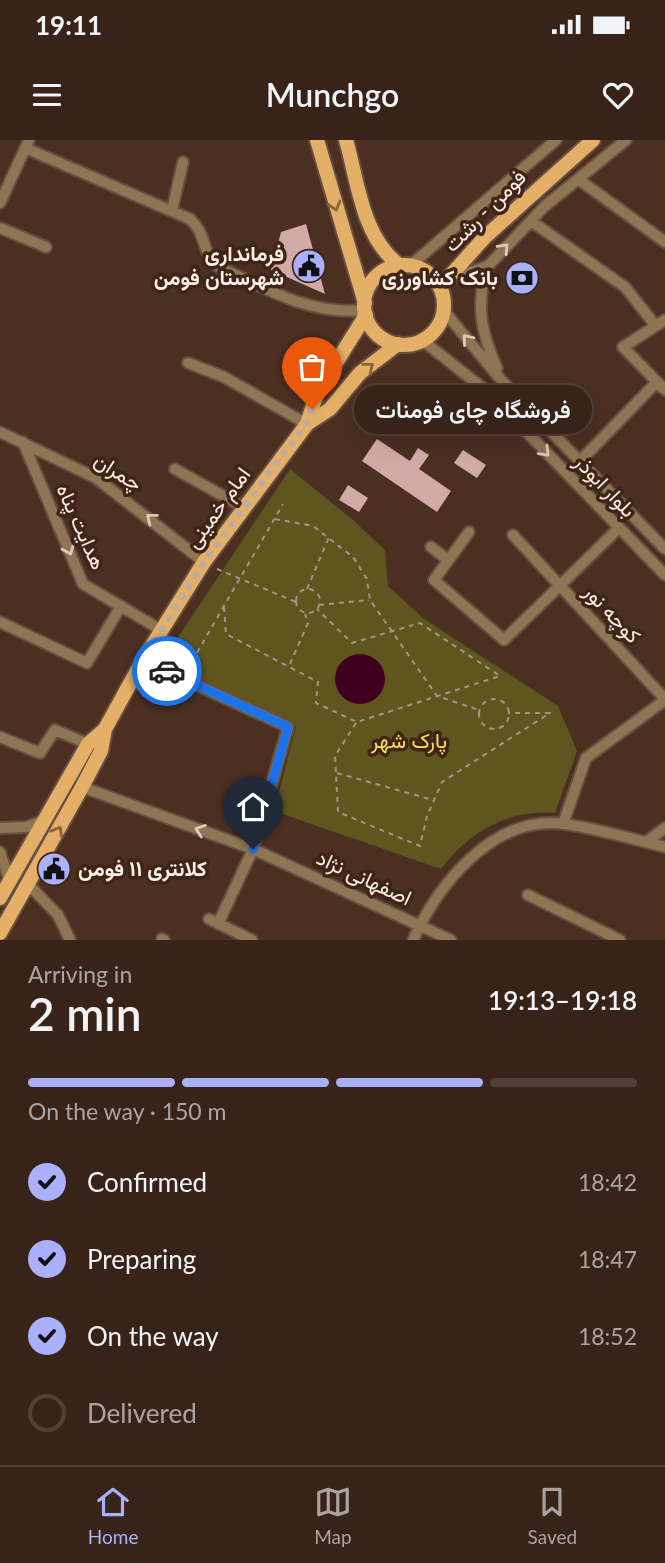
<!DOCTYPE html>
<meta charset="utf-8">
<style>
body{margin:0;font-family:Lato,Vazirmatn,sans-serif;background:#432f26;color:#f1f3f6;height:100vh;display:flex;flex-direction:column;font-size:26px;white-space:nowrap}
*{box-sizing:border-box;margin:0}
p{font-size:23px;color:#aba4a2}
.icon{flex:none;width:38px;height:38px;fill:none;stroke:currentColor;stroke-width:2;stroke-linecap:round;stroke-linejoin:round}
.map{position:relative;height:800px;overflow:hidden}
.side{display:flex;flex-direction:column;background:#382319;flex:1}
.side>*{flex:none}
.pin{position:absolute;display:grid;place-items:center;width:60px;height:60px;color:#fff;margin:-72px -30px;border-radius:50% 50% 50% 0;rotate:-45deg;box-shadow:0 0 7px #0007}
.pin .icon{rotate:45deg}
.courier{position:absolute;display:grid;place-items:center;width:70px;height:70px;margin:-35px;border:5px solid #1a73e8;border-radius:50%;background:#fff;color:#222;box-shadow:0 2px 9px #0007}
.bubble{position:absolute;height:49px;border-radius:24px;background:#382319;box-shadow:0 7px 28px #0002,0 0 0 2px #524038;font-size:23px;font-weight:600;line-height:49px;text-align:center}
.overview em{font-style:normal;font-weight:600}
.overview div{display:flex;flex-direction:column-reverse}
.overview{display:flex;align-items:center;justify-content:space-between;height:119px;padding:0 28px}
h1{font-size:46px;font-weight:600;line-height:52px}
.bar{display:grid;grid-template-columns:repeat(4,1fr);gap:10px 7px;align-content:center;height:84px;padding:0 28px}
.bar i{height:9px;border-radius:5px;background:#524038}
.bar .selected{background:#a9b0fc}
.bar p{grid-column:span 4}
ol{padding:0 28px;list-style:none}
li{display:flex;align-items:center;gap:21px;height:77px}
li p{margin-inline-start:auto}
li .icon{padding:7px;border-radius:50%;background:#a9b0fc;color:#111;stroke-width:4}
li:last-child{color:#aba4a2}
li i{width:38px;height:38px;border:4px solid #524038;border-radius:50%}
.status{display:flex;justify-content:space-between;align-items:center;height:49px;padding:0 35px;background:#382319;direction:ltr}
.status svg{height:19px;fill:currentColor}
header{display:flex;justify-content:space-between;align-items:center;height:91px;padding:0 28px;background:#382319;font-size:32px;font-weight:600}
.tabs{display:flex;justify-content:space-around;align-items:center;height:98px;border-top:2px solid #524038;background:#382319;font-size:19px;color:#aba4a2}
.tabs a{display:grid;justify-items:center;gap:4px}
.tabs .selected{color:#a9b0fc}
.map>svg:first-child{display:block}
.green{fill:#5f561f}
.water{fill:#400020}
.building{fill:#d2aaa7}
.lines{fill:none;stroke-linecap:round;stroke-linejoin:round}
.minor-casing{stroke:#674e41;stroke-width:14}
.major-casing{stroke:#674e41;stroke-width:18}
.path{stroke:#a89389;stroke-width:2;stroke-dasharray:5 5;stroke-linecap:butt}
.minor{stroke:#8e7553;stroke-width:10}
.major{stroke:#e4b068;stroke-width:14}
.oneway{stroke:#8a643b}
.oneway2{stroke:#dccabb}
.done{stroke:#bfaca2;stroke-width:7;stroke-dasharray:0 12.6}
.route{stroke:#1a73e8;stroke-width:9}
.labels{text-anchor:middle;stroke-width:7;stroke-linejoin:round;paint-order:stroke}
.street-label{font-size:21px;fill:#fdefe7;stroke:#402517}
.poi-label{font-size:21px;font-weight:bold;fill:#fdefe7;stroke:#402517;text-anchor:end}
.park-label{font-size:21px;fill:#f8e156;stroke:#402517}
</style>
<div class="status"><b>19:11</b><svg viewBox="0 0 49 12"><path d="M0 12V9h3v3zM5 12V6h3v6zM10 12V3h3v9zM15 12V0h3v12zM26 1h20v11H26zM47 4h2v5h-2z"/></svg></div>
<header><svg class="icon" aria-label="menu" viewBox="0 0 24 24"><path d="M4 6h16M4 12h16M4 18h16"/></svg>Munchgo<svg class="icon" aria-label="heart" viewBox="0 0 24 24"><path d="M12 20l-8-8c-3-5 5-10 8-4 3-6 11-1 8 4z"/></svg></header>
<div class="map">
<svg width="665" height="800" viewBox="0 0 665 800">
<rect width="100%" height="100%" fill="#4b2f21"/>
<path class="green" d="M290,329l63,51 32,30 3,36 36,33 134,87 19,45 -22,62c-47,-4 -86,19 -114,56l-167,-58 22,-84 -135,-64z"/>
<path class="water" d="M335 539a25 25 0 1 1 50 0a25 25 0 1 1-50 0Z"/>
<path class="building" d="M306,84l19,70 -54,-24 10,-38z
M389,260l22,13 -8,14 -22,-14z
M377,299l33,22 8,-13 11,7 -10,14 32,22 -14,21 -75,-51z
M463,310l23,15 -9,13 -23,-15z
M348,345l20,13 -9,14 -20,-12z"/>
<g class="lines">
<defs>
<path id="minor" d="M25,8l165,71c18,16 10,33 29,48 47,22 93,49 146,43
M578,39l87,63
M0,63l29,-63
M172,70l11,-48
M531,81l94,66 31,39
M0,88l46,19
M411,125l145,-125
M488,126c-13,37 -7,67 9,102
M446,140l42,-14 57,-60 81,-66
M444,171l58,70 163,168
M665,180l-42,27 42,43
M422,200l67,53 176,182
M188,223l36,14 83,47
M0,292l96,46 108,84
M23,302l60,142 78,46
M580,321l77,-79
M175,329l68,38
M469,392l-35,48 70,60 115,-112
M513,395l152,164
M431,407l17,13
M0,482l87,41 34,-57
M143,520l145,67 -35,122 -35,75
M0,597l40,16 15,-23 33,14
M82,647l171,62 198,91
M563,684l23,-66 79,-58
M0,688l26,-1 20,-7
M646,702l19,-14
M0,712l10,30
M28,744l30,31 12,25
M528,755l92,45
M209,779l43,21
M162,799l2,1
M413,800c26,-57 81,-126 152,-116 34,5 67,15 100,23"/>
<path id="major" d="M317,0l48,163
M346,0c12,42 16,97 53,125
M364 165a40 40 0 1 1 80 0a40 40 0 1 1-80 0Z
M440,147l45,-50 108,-97
M307,284l23,-15 30,-36 38,-29
M0,758l88,-154 17,-15
M0,793l82,-146 19,-36 4,-22 38,-69 61,-98 103,-138 10,-31 49,-78"/>
</defs>
<use href="#minor" class="minor-casing"/>
<use href="#major" class="major-casing"/>
<path class="path" d="M275,379l38,7 40,31 14,22 3,21 67,96 42,14
M217,429l79,33
M307,449l22,-52
M296 461a12 12 0 1 1 24 0a12 12 0 1 1-24 0Z
M319,465l50,-5
M224,467l2,27 92,48 -2,21 41,19 143,-46 -80,-53 -68,20 -35,-34
M290,524l18,-41 -3,-9
M187,530l96,-166
M479 574a15 15 0 1 1 30 0a15 15 0 1 1-30 0Z
M356,583l-21,33 3,56 82,34 7,-30 15,-34 108,-69h-42
M337,633l96,27"/>
<use href="#minor" class="minor"/>
<use href="#major" class="major"/>
</g>
<defs><path id="oneway-chevron" d="M-2-3.5L2.5 0L-2 3.5" fill="none" stroke-width="1.6" stroke-linecap="round" stroke-linejoin="round" transform="scale(1.75)"/></defs>
<g class="oneway">
<use href="#oneway-chevron" transform="translate(335 66) rotate(74)"/>
<use href="#oneway-chevron" transform="translate(369 227) rotate(-38)"/>
<use href="#oneway-chevron" transform="translate(58 691) rotate(-61)"/>
</g>
<g class="oneway2">
<use href="#oneway-chevron" transform="translate(504 108) rotate(-47)"/>
<use href="#oneway-chevron" transform="translate(467 199) rotate(-130)"/>
<use href="#oneway-chevron" transform="translate(545 312) rotate(46)"/>
<use href="#oneway-chevron" transform="translate(151 378) rotate(-142)"/>
<use href="#oneway-chevron" transform="translate(69 410) rotate(67)"/>
<use href="#oneway-chevron" transform="translate(200 690) rotate(-160)"/>
</g>
<g class="lines">
<path class="done" d="M167,531l-24,-11 61,-98 102,-138 6,-15"/>
<path class="route" d="M167,531l121,56 -35,122"/>
</g>
<defs>
<symbol id="civic-disc" viewBox="-11 -11 22 22"><circle r="9.5" fill="#a9b0fc" stroke="#402517"/><path d="M-.6-6.5H3V-4.5H.6V-3L4-1V1h2V6H-6V1h2V-1L-.6-3ZM-1.2 2.5V6h2.4V2.5Z" fill="#111"/></symbol>
<symbol id="bank-disc" viewBox="-11 -11 22 22"><circle r="9.5" fill="#a9b0fc" stroke="#402517"/><path d="M-6-4H6V4H-6ZM0-2.3a2.3 2.3 0 1 0 0 4.6a2.3 2.3 0 1 0 0-4.6Z" fill="#111"/></symbol>
</defs>
<g fill-rule="evenodd">
<use href="#civic-disc" x="290" y="107" width="38" height="38"/>
<use href="#bank-disc" x="503" y="119" width="38" height="38"/>
<use href="#civic-disc" x="35" y="710" width="38" height="38"/>
</g>
<g class="labels">
<g class="street-label">
<text transform="translate(485 71) rotate(-45)" y="7">فومن - رشت</text>
<text transform="translate(118 332) rotate(33)" y="7">چمران</text>
<text transform="translate(605 346) rotate(46)" y="7">بلوار ابوذر</text>
<text transform="translate(218 368) rotate(-54)" y="7">امام خمینی</text>
<text transform="translate(81 387) rotate(66)" y="7">هدایت پناه</text>
<text transform="translate(612 474) rotate(47)" y="7">کوچه نور</text>
<text transform="translate(364 738) rotate(25)" y="7">اصفهانی نژاد</text>
</g>
<g class="poi-label">
<text x="284" y="121">فرمانداری<tspan x="284" dy="24">شهرستان فومن</tspan></text>
<text x="498" y="145">بانک کشاورزی</text>
<text x="78" y="736" text-anchor="start">کلانتری ۱۱ فومن</text>
</g>
<g class="park-label">
<text x="409" y="608">پارک شهر</text>
</g>
</g>
</svg>
<div class="pin" style="left:312px;top:269px;background:#ea580c"><svg class="icon" aria-label="bag" viewBox="0 0 24 24"><path d="M5 8h14l-1 12H6zM9 8a3 3 0 0 1 6 0"/></svg></div>
<div class="pin" style="left:253px;top:709px;background:#1f2937"><svg class="icon" aria-label="home" viewBox="0 0 24 24"><path d="M3 11l9-7 9 7M6 9v11h12V9"/></svg></div>
<div class="courier" style="left:167px;top:531px"><svg class="icon" aria-label="car" viewBox="0 0 24 24"><path d="M5 17H2v-5l4-1 3-4h7l3 4 3 1v5h-3M9 17h6M6 11h13"/><circle cx="7" cy="17" r="2"/><circle cx="17" cy="17" r="2"/></svg></div>
<div class="bubble" style="left:354px;top:245px;width:238px">فروشگاه چای فومنات</div>
</div>
<section class="side">
<div class="overview"><div><h1>2 min</h1><p>Arriving in</p></div><em>19:13–19:18</em></div>
<div class="bar"><i class="selected"></i><i class="selected"></i><i class="selected"></i><i></i><p>On the way · 150 m</p></div>
<ol>
<li><svg class="icon" aria-label="check" viewBox="0 0 24 24"><path d="M5 12l5 5 9-10"/></svg>Confirmed<p>18:42</p></li>
<li><svg class="icon" aria-label="check" viewBox="0 0 24 24"><path d="M5 12l5 5 9-10"/></svg>Preparing<p>18:47</p></li>
<li><svg class="icon" aria-label="check" viewBox="0 0 24 24"><path d="M5 12l5 5 9-10"/></svg>On the way<p>18:52</p></li>
<li><i></i>Delivered</li>
</ol>
</section>
<nav class="tabs">
<a class="selected"><svg class="icon" aria-label="home" viewBox="0 0 24 24"><path d="M3 11l9-7 9 7M6 9v11h12V9"/></svg>Home</a>
<a><svg class="icon" aria-label="map" viewBox="0 0 24 24"><path d="M3 6l6-2 6 2 6-2v14l-6 2-6-2-6 2zM9 4v14M15 6v14"/></svg>Map</a>
<a><svg class="icon" aria-label="saved" viewBox="0 0 24 24"><path d="M7 4h10v16l-5-4-5 4z"/></svg>Saved</a>
</nav>
